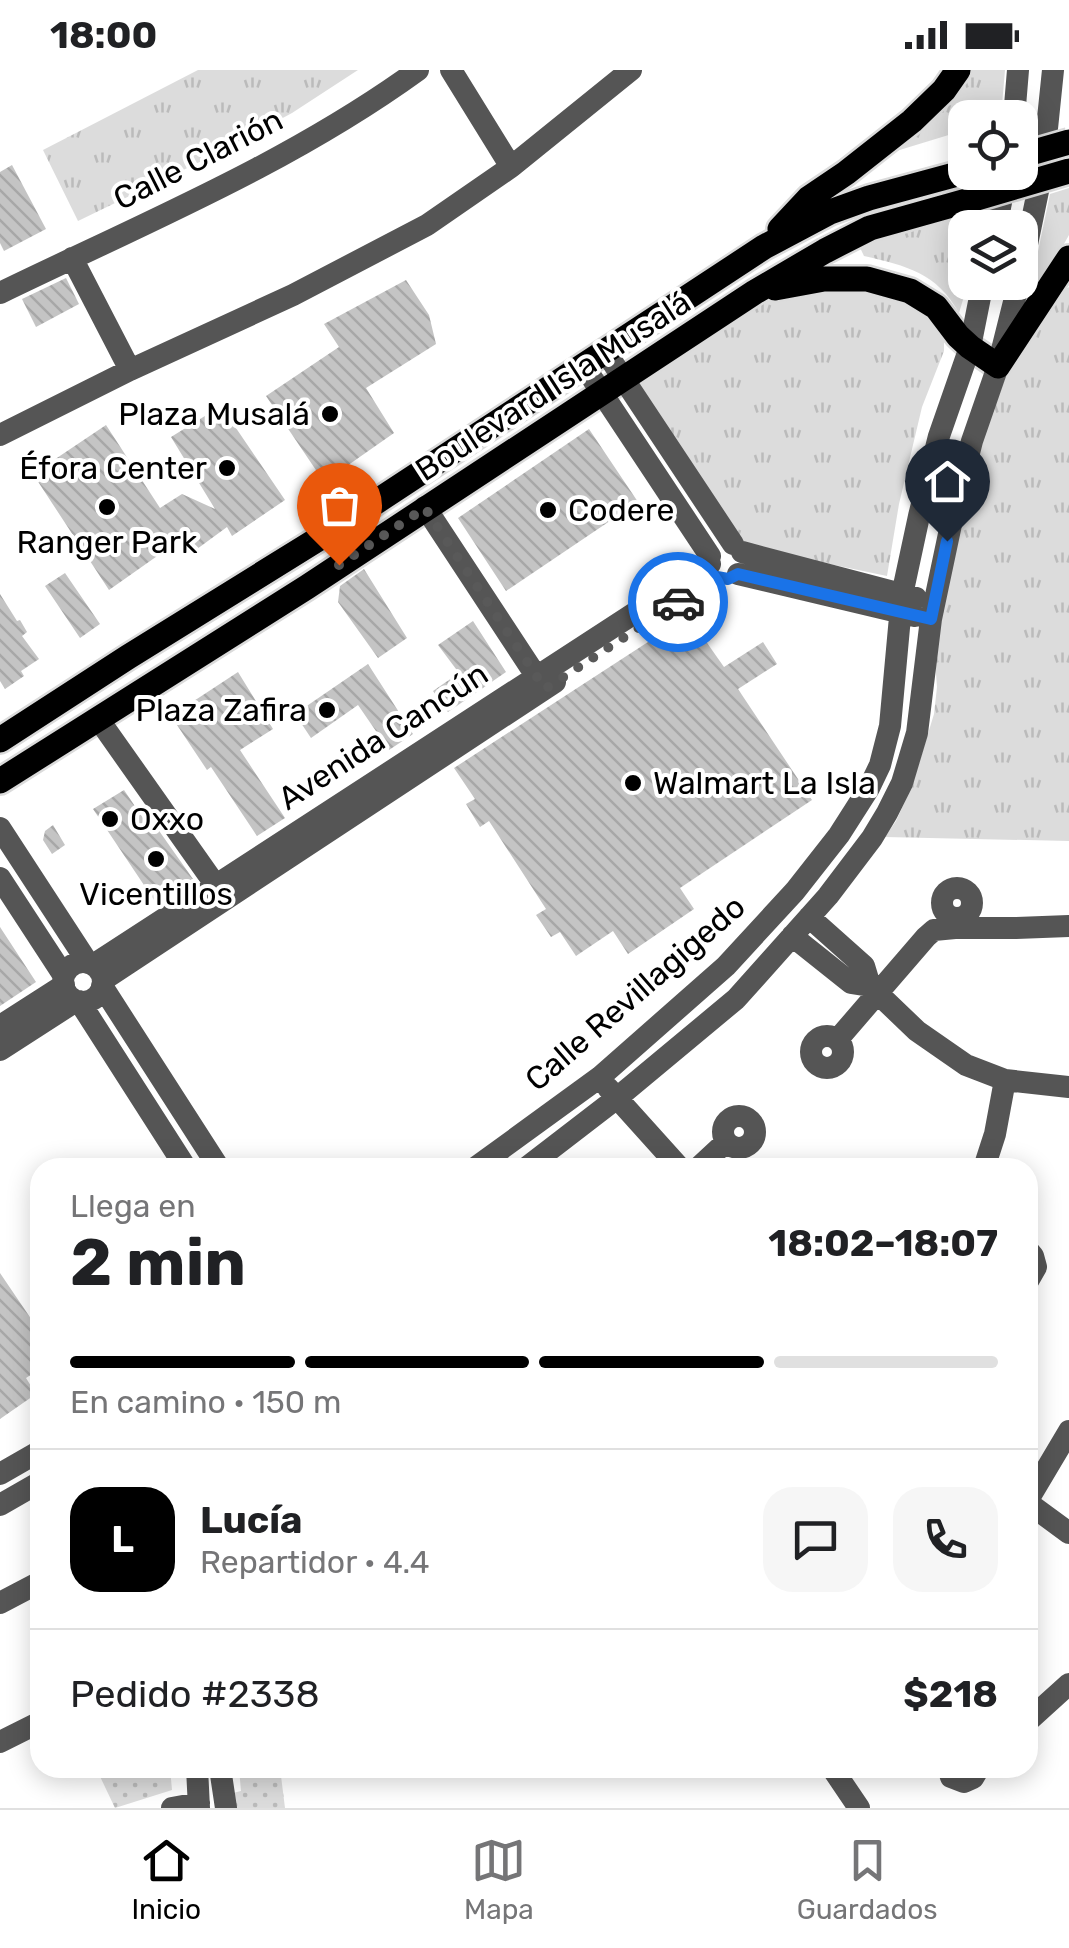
<!DOCTYPE html>
<html lang="es">
<meta charset="utf-8">
<style>
body{margin:0;font-family:Rubik,sans-serif;background:#f6f6f6;color:#202124;height:100vh;display:flex;flex-direction:column;font-size:38px;white-space:nowrap}
*{box-sizing:border-box;margin:0}
p{font-size:32px;color:#757577}
.icon{flex:none;width:55px;height:55px;fill:none;stroke:currentColor;stroke-width:2;stroke-linecap:round;stroke-linejoin:round}
.map{position:relative;flex:1;overflow:hidden}
.panel{position:absolute;left:30px;top:1088px;width:1008px;height:620px;display:flex;flex-direction:column;background:#fff;border-radius:30px;box-shadow:0 5px 25px #0003}
.panel>*{flex:none}
.fabs{position:absolute;left:948px;top:30px;display:grid;gap:20px}
.fabs a{display:grid;place-items:center;width:90px;height:90px;border-radius:20px;background:#fff;box-shadow:0 5px 25px #0003;font-size:50px}
.pin{position:absolute;display:grid;place-items:center;width:85px;height:85px;color:#fff;margin:-102px -42px;border-radius:50% 50% 50% 0;rotate:-45deg;box-shadow:0 0 10px #0007}
.pin .icon{rotate:45deg}
.courier{position:absolute;display:grid;place-items:center;width:100px;height:100px;margin:-50px;border:8px solid #1a73e8;border-radius:50%;background:#fff;color:#222;box-shadow:0 2px 12px #0007}
.headline em{font-style:normal;font-weight:700}
.headline div{display:flex;flex-direction:column-reverse}
.headline{display:flex;align-items:center;justify-content:space-between;height:170px;padding:0 40px}
h1{font-size:65px;font-weight:700;line-height:75px}
.bar{display:grid;grid-template-columns:repeat(4,1fr);gap:15px 10px;align-content:center;height:120px;padding:0 40px}
.bar i{height:12px;border-radius:8px;background:#e0e0e0}
.bar .selected{background:#000}
.bar p{grid-column:span 4}
.line{display:flex;align-items:center;gap:25px;padding:0 40px;border-top:2px solid #e0e0e0}
.line div{flex:1}
.round{display:grid;place-items:center;flex:none;width:105px;height:105px;border-radius:30px;background:#f6f6f6}
.status{display:flex;justify-content:space-between;align-items:center;height:70px;padding:0 50px;background:#fff;direction:ltr}
.status svg{height:28px;fill:currentColor}
.tab-bar{display:flex;justify-content:space-around;align-items:center;height:140px;border-top:2px solid #e0e0e0;background:#fff;font-size:28px;color:#757577}
.tab-bar a{display:grid;justify-items:center;gap:5px}
.tab-bar .selected{color:#000}
.map>svg:first-child{display:block}
.grass{fill:url(#grass-tufts)}
.park{fill:url(#park-dots)}
.building{fill:url(#building-back-hatch)}
.lines{fill:none;stroke-linecap:round;stroke-linejoin:round}
.major-casing{stroke:#dbdbdb;stroke-width:30}
.minor{stroke:#555;stroke-width:22}
.major{stroke:#000;stroke-width:25}
.major-bridge-casing{stroke:#dbdbdb;stroke-width:30;stroke-linecap:butt}
.major-bridge{stroke:#000;stroke-width:25}
.done{stroke:#595959;stroke-width:10;stroke-dasharray:0 18}
.route{stroke:#1a73e8;stroke-width:12}
.poi-dot{fill:#000;stroke:#fff;stroke-width:4}
.labels{text-anchor:middle;stroke-width:8;stroke-linejoin:round;paint-order:stroke}
.street-label{font-size:32px;fill:#000;stroke:#fff}
.poi-label{font-size:32px;fill:#000;stroke:#fff;text-anchor:end}
</style>
<div class="status"><b>18:00</b><svg viewBox="0 0 49 12"><path d="M0 12V9h3v3zM5 12V6h3v6zM10 12V3h3v9zM15 12V0h3v12zM26 1h20v11H26zM47 4h2v5h-2z"/></svg></div>
<div class="map">
<svg width="1069" height="1738" viewBox="0 0 1069 1738">
<defs>
<pattern id="grass-tufts" width="24" height="20" patternUnits="userSpaceOnUse" patternTransform="scale(2.5)"><rect width="24" height="20" fill="#dcdcdc"/><path d="M3 7l-1-3M5 7V3M7 7l1-3M15 17l-1-3M17 17v-4M19 17l1-3" fill="none" stroke="#bbb"/></pattern>
<pattern id="park-dots" width="8" height="8" patternUnits="userSpaceOnUse" patternTransform="scale(2.5)"><rect width="8" height="8" fill="#dcdcdc"/><path d="M2 2h.1M6 6h.1" fill="none" stroke="#bbb" stroke-width="1.8" stroke-linecap="round"/></pattern>
<pattern id="building-back-hatch" width="6" height="6" patternUnits="userSpaceOnUse" patternTransform="scale(2.5)"><rect width="6" height="6" fill="#c4c4c4"/><path d="M-1 5l2 2M0 0l6 6M5-1l2 2" fill="none" stroke="#a7a7a7"/></pattern>
</defs>
<rect width="100%" height="100%" fill="#fff"/>
<path class="grass" d="M198,0h160l-66,43 -80,43 -134,65 -35,-71z
M953,0h52l-4,47 -36,1v12l-121,37z
M993,115l-10,42 -18,1v54l3,1 -9,30c-22,-40 -52,-47 -95,-57l-12,-25z
M1069,118v47l-35,62 -4,2 2,-19 18,-86z
M896,214l48,46v21l-22,56 -23,97 -12,72 -139,-29 -8,-7 -106,-162 114,-82z
M1069,217v554l-184,-4 11,-16 16,-35 22,-72 3,-27 -2,-26 8,-69 37,-146 33,-89 37,-60z"/>
<path class="park" d="M96,1698h74l2,22 -57,18z
M239,1698h41l5,40h-52l-4,-14 12,-3z"/>
<path class="building" d="M12,95l34,64 -42,22 -4,-8v-71z
M66,208l13,26 -43,23 -14,-28z
M406,210l23,35 7,29 -70,44 28,45 -70,49 -58,-86 73,-49 -15,-23z
M221,336l64,94 -53,36 -5,-9 -30,22 -10,-14 -78,55 -76,-116 73,-49 54,83 22,-14 33,15 -44,-72z
M589,359l49,73 -132,89 -48,-73z
M364,499l43,69 -29,20 -40,-56 2,-16z
M65,503l35,51 -20,14 -35,-52z
M0,524l17,27 3,-1 7,12 -5,4 17,23 -18,12 3,5 -19,13 -5,-8z
M688,546l36,51 39,-25 14,22 -39,25 74,111 -132,88 14,21 -66,45 -15,-23 -37,25 -16,-24 -9,5 -15,-22 10,-6 -57,-88 -9,6 -14,-23 9,-5 -21,-31z
M473,551l33,51 -58,40 -15,-21 26,-18 -21,-28z
M368,594l45,70 -24,16 -31,-45 -47,33 -16,-24z
M238,602l35,57 -33,21 45,68 -28,18 -46,-69 -4,3 -36,-54z
M124,720l21,31 5,-3 43,61 -37,24 -63,-94z
M53,755l12,20 -13,9 -9,-14 2,-9z
M0,857l36,55 -36,24z
M0,1203l40,59v37l-14,9 10,16 -36,25z"/>
<g class="lines">
<defs>
<path id="major" d="M780,159l29,-31 37,-25 66,-52 32,-31 14,-20
M775,218l49,-9h43l43,12 26,16 22,29 12,11 28,19 71,-108
M0,670l128,-83 216,-134 420,-276 66,-35 39,-14 96,-26
M0,711l307,-194 448,-295 70,-41 45,-23 107,-30"/>
</defs>
<use href="#major" class="major-casing"/>
<path class="minor" d="M451,0l60,97
M1014,48l4,-48
M996,158l11,-56
M72,188l58,112
M1020,208l23,-111 10,-97
M0,223c142,-69 290,-130 418,-223
M605,281l128,193
M584,296l126,190
M0,365l130,-65 163,-75 134,-70 84,-58 120,-97
M425,437l119,181
M742,482l174,46
M738,504l177,42
M99,650l125,177
M0,758l88,135
M0,808l64,98
M942 833a15 15 0 1 1 30 0a15 15 0 1 1-30 0Z
M809,847l55,49 6,20 47,45 49,34 39,15 64,7
M955,848v10h61l53,-2
M792,866l59,47 19,3
M63 912a20 20 0 1 1 40 0a20 20 0 1 1-40 0Z
M93,895l617,-401
M103,910l452,-298
M102,916l117,182
M79,931l107,167
M0,956l64,-41
M811 982a16 16 0 1 1 32 0a16 16 0 1 1-32 0Z
M838,969l88,-102 8,-7 21,-2
M0,980l76,-49
M608,1018l72,80
M723 1062a16 16 0 1 1 32 0a16 16 0 1 1-32 0Z
M475,1098l125,-91 126,-111 69,-75 44,-56 30,-47 11,-23 10,-39 12,-131 17,-79 20,-80 31,-89 13,-65
M526,1098l91,-70 119,-99 92,-103 44,-58 15,-25 15,-30 15,-50 14,-114 22,-104 19,-74 26,-75 21,-84
M698,1098l28,-26
M984,1098l11,-34 10,-54
M1028,1180l5,6 3,11 -8,14
M0,1404l40,-23
M1028,1430l41,-69
M1028,1433l41,30
M0,1435l40,-23
M0,1533l40,-21
M1028,1651l41,-37
M0,1672l40,-20
M197,1698l2,40
M220,1698l6,40
M832,1698l27,40
M948,1698l3,9 13,5 9,-4 6,-10
M172,1738l27,-5"/>
<use href="#major" class="major"/>
<defs>
<path id="major-bridge" d="M1020,86l49,-14
M977,128l92,-27"/>
</defs>
<use href="#major-bridge" class="major-bridge-casing"/>
<use href="#major-bridge" class="major-bridge"/>
</g>
<g class="lines">
<path class="done" d="M339,495l86,-57 120,181 133,-87"/>
<path class="route" d="M678,532l39,-25 11,2 10,-5 193,45 16,-78"/>
</g>
<g class="poi-dot">
<circle cx="330" cy="344" r="10"/>
<circle cx="227" cy="398" r="10"/>
<circle cx="107" cy="437" r="10"/>
<circle cx="548" cy="440" r="10"/>
<circle cx="327" cy="640" r="10"/>
<circle cx="633" cy="713" r="10"/>
<circle cx="110" cy="749" r="10"/>
<circle cx="156" cy="789" r="10"/>
</g>
<g class="labels">
<g class="street-label">
<text transform="translate(198 89) rotate(-27)" y="11">Calle Clarión</text>
<text transform="translate(553 316) rotate(-33)" y="11">Boulevard Isla Musalá</text>
<text transform="translate(383 666) rotate(-33)" y="11">Avenida Cancún</text>
<text transform="translate(635 923) rotate(-41)" y="11">Calle Revillagigedo</text>
</g>
<g class="poi-label">
<text x="310" y="355">Plaza Musalá</text>
<text x="207" y="409">Éfora Center</text>
<text x="568" y="451" text-anchor="start">Codere</text>
<text x="107" y="483" text-anchor="middle">Ranger Park</text>
<text x="307" y="651">Plaza Zafira</text>
<text x="653" y="724" text-anchor="start">Walmart La Isla</text>
<text x="130" y="760" text-anchor="start">Oxxo</text>
<text x="156" y="835" text-anchor="middle">Vicentillos</text>
</g>
</g>
</svg>
<div class="fabs">
<a><svg class="icon" aria-label="locate" viewBox="0 0 24 24"><circle cx="12" cy="12" r="6"/><path d="M12 2v4M12 18v4M2 12h4M18 12h4"/></svg></a>
<a><svg class="icon" aria-label="layers" viewBox="0 0 24 24"><path d="M12 4l9 5-9 5-9-5zM3 14l9 5 9-5"/></svg></a>
</div>
<div class="pin" style="left:339px;top:495px;background:#ea580c"><svg class="icon" aria-label="bag" viewBox="0 0 24 24"><path d="M5 8h14l-1 12H6zM9 8a3 3 0 0 1 6 0"/></svg></div>
<div class="pin" style="left:947px;top:471px;background:#1f2937"><svg class="icon" aria-label="home" viewBox="0 0 24 24"><path d="M3 11l9-7 9 7M6 9v11h12V9"/></svg></div>
<div class="courier" style="left:678px;top:532px"><svg class="icon" aria-label="car" viewBox="0 0 24 24"><path d="M5 17H2v-5l4-1 3-4h7l3 4 3 1v5h-3M9 17h6M6 11h13"/><circle cx="7" cy="17" r="2"/><circle cx="17" cy="17" r="2"/></svg></div>
<section class="panel">
<div class="headline"><div><h1>2 min</h1><p>Llega en</p></div><em>18:02–18:07</em></div>
<div class="bar"><i class="selected"></i><i class="selected"></i><i class="selected"></i><i></i><p>En camino · 150 m</p></div>
<div class="line" style="height:180px"><b class="round" style="background:#000;color:#fff">L</b><div><b>Lucía</b><p>Repartidor · 4.4</p></div><a class="round"><svg class="icon" aria-label="chat" viewBox="0 0 24 24"><path d="M4 5h16v11H9l-5 4z"/></svg></a><a class="round"><svg class="icon" aria-label="phone" viewBox="0 0 24 24"><path d="M5 4h4l2 5-3 2q2 4 5 5l2-3 5 2v4C11 20 4 13 5 4z"/></svg></a></div>
<div class="line" style="height:130px"><div>Pedido #2338</div><b>$218</b></div>
</section>
</div>
<nav class="tab-bar">
<a class="selected"><svg class="icon" aria-label="home" viewBox="0 0 24 24"><path d="M3 11l9-7 9 7M6 9v11h12V9"/></svg>Inicio</a>
<a><svg class="icon" aria-label="map" viewBox="0 0 24 24"><path d="M3 6l6-2 6 2 6-2v14l-6 2-6-2-6 2zM9 4v14M15 6v14"/></svg>Mapa</a>
<a><svg class="icon" aria-label="saved" viewBox="0 0 24 24"><path d="M7 4h10v16l-5-4-5 4z"/></svg>Guardados</a>
</nav>
